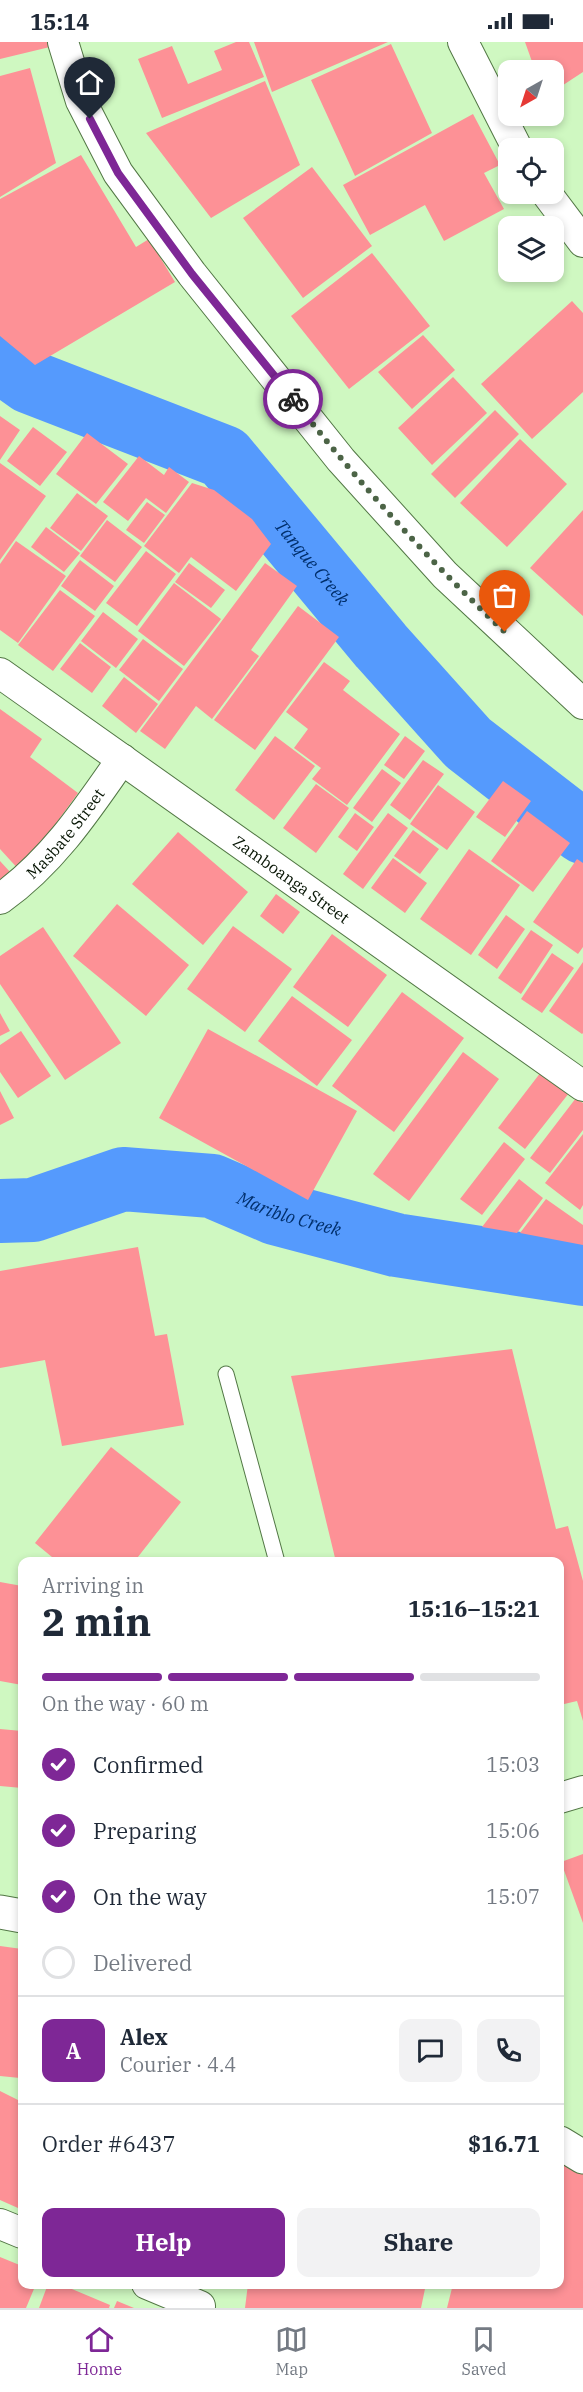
<!DOCTYPE html>
<meta charset="utf-8">
<style>
body{margin:0;font-family:"IBM Plex Serif",serif;background:#f2f2f3;color:#1f2937;height:100vh;display:flex;flex-direction:column;font-size:22px;white-space:nowrap}
*{box-sizing:border-box;margin:0}
p{font-size:20px;color:#747a83}
.icon{flex:none;width:33px;height:33px;fill:none;stroke:currentColor;stroke-width:2;stroke-linecap:round;stroke-linejoin:round}
.map{position:relative;flex:1;overflow:hidden}
.side{position:absolute;left:18px;top:1515px;width:546px;height:732px;display:flex;flex-direction:column;background:#fff;border-radius:12px;box-shadow:0 3px 9px #0003}
.side>*{flex:none}
.needle{width:39px;rotate:219deg}
.fabs{position:absolute;left:498px;top:18px;display:grid;gap:12px}
.fabs a{display:grid;place-items:center;width:66px;height:66px;border-radius:12px;background:#fff;box-shadow:0 3px 9px #0003;font-size:30px}
.pin{position:absolute;display:grid;place-items:center;width:51px;height:51px;color:#fff;margin:-62px -26px;border-radius:50% 50% 50% 0;rotate:-45deg;box-shadow:0 0 6px #0007}
.pin .icon{rotate:45deg}
.courier{position:absolute;display:grid;place-items:center;width:60px;height:60px;margin:-30px;border:4px solid #7e2796;border-radius:50%;background:#fff;color:#222;box-shadow:0 2px 8px #0007}
.headline em{font-style:normal;font-weight:700}
.headline div{display:flex;flex-direction:column-reverse}
.headline{display:flex;align-items:center;justify-content:space-between;height:102px;padding:0 24px}
h1{font-size:39px;font-weight:700;line-height:45px}
.bar{display:grid;grid-template-columns:repeat(4,1fr);gap:9px 6px;align-content:center;height:72px;padding:0 24px}
.bar i{height:8px;border-radius:4px;background:#e0e1e3}
.bar .on{background:#7e2796}
.bar p{grid-column:span 4}
.line{display:flex;align-items:center;gap:15px;padding:0 24px;border-top:2px solid #e0e1e3}
.line div{flex:1}
.round{display:grid;place-items:center;flex:none;width:63px;height:63px;border-radius:12px;background:#f2f2f3}
ol{padding:0 24px;list-style:none}
li{display:flex;align-items:center;gap:18px;height:66px}
li p{margin-inline-start:auto}
li .icon{padding:6px;border-radius:50%;background:#7e2796;color:#fff;stroke-width:4}
li:last-child{color:#747a83}
li i{width:33px;height:33px;border:3px solid #e0e1e3;border-radius:50%}
.primary-button{display:flex;gap:12px;margin-top:auto;padding:12px 24px}
.primary-button a{flex:1;height:69px;border-radius:12px;background:#7e2796;color:#fff;font-size:24px;font-weight:700;line-height:69px;text-align:center}
.primary-button a+a{background:#f2f2f3;color:#1f2937}
.status{display:flex;justify-content:space-between;align-items:center;height:42px;padding:0 30px;background:#fff;direction:ltr}
.status svg{height:16px;fill:currentColor}
.tab-bar{display:flex;justify-content:space-around;align-items:center;height:84px;border-top:2px solid #e0e1e3;background:#fff;font-size:16px;color:#747a83}
.tab-bar a{display:grid;justify-items:center;gap:3px}
.tab-bar .on{color:#7e2796}
.map>svg:first-child{display:block}
.lines{fill:none;stroke-linecap:round;stroke-linejoin:round}
.river{stroke:#559afd;stroke-width:64}
.building{fill:#fd9196}
.lane-casing{stroke:#527745;stroke-width:17}
.street-casing{stroke:#527745;stroke-width:32}
.secondary-casing{stroke:#527745;stroke-width:35}
.lane{stroke:#fff;stroke-width:15}
.street{stroke:#fff;stroke-width:30}
.secondary{stroke:#fff;stroke-width:33}
.done{stroke:#4c6446;stroke-width:6;stroke-dasharray:0 10.8}
.route{stroke:#7e2796;stroke-width:8}
.labels{text-anchor:middle;stroke-width:4.5;stroke-linejoin:round;paint-order:stroke}
.street-label{font-size:16px;fill:#061403;stroke:#cff8c1}
.water-label{font-size:18px;font-style:italic;fill:#012f6c;stroke:#cff8c1}
</style>
<div class="status"><b>15:14</b><svg viewBox="0 0 49 12"><path d="M0 12V9h3v3zM5 12V6h3v6zM10 12V3h3v9zM15 12V0h3v12zM26 1h20v11H26zM47 4h2v5h-2z"/></svg></div>
<div class="map">
<svg width="583" height="2266" viewBox="0 0 583 2266">
<rect width="100%" height="100%" fill="#cff8c1"/>
<g class="lines">
<g class="river">
<path id="s1" d="M0,319l30,21 194,75 157,189 87,97 115,89"/>
<path id="s2" d="M0,1169l33,-1 90,-31 89,7 63,27 121,32 187,29"/>
</g>
</g>
<path class="building" d="M0,0h54v4l-54,13z
M236,0h13l15,35 -102,41 -24,-59 34,-13 16,38 34,-14 -8,-19z
M254,0h134l-116,50z
M525,0h58v30l-29,19v-21h-19z
M391,2l41,89 -77,43 -44,-96z
M30,26l26,95 -56,34v-121z
M265,39l35,84 -89,53 -65,-85z
M473,72l27,51 -16,8 20,36 -60,32 -19,-36 -55,30 -27,-50z
M81,113l55,92 13,-8 26,43 -140,83 -35,-29v-137z
M312,125l60,79 -69,52 -60,-80z
M372,211l58,73 -81,63 -58,-73z
M572,259l11,12v79l-51,47 -51,-55z
M423,293l32,35 -43,39 -34,-37z
M453,335l34,36 -55,52 -34,-37z
M495,368l24,24 -64,64 -24,-24z
M0,374l20,14 -20,30z
M33,385l34,25 -27,34 -33,-25z
M87,391l41,31 -32,40 -40,-30z
M520,397l47,45 -60,63 -47,-44z
M139,414l25,19 5,-8 20,15 -23,31 -20,-15 -18,23 -25,-19z
M0,421l46,33 -46,64z
M192,441l22,7 38,29 19,25 -35,47 -45,-34 -12,16 -35,-27z
M77,451l31,23 -27,35 -31,-23z
M147,460l18,13 -21,28 -18,-13z
M583,468v106l-53,-48z
M107,478l35,27 -27,35 -35,-26z
M46,485l34,26 -16,19 -33,-25z
M16,499l50,35 -48,67 -18,-13v-66z
M146,509l30,23 -39,52 -31,-23z
M80,518l34,26 -19,25 -34,-25z
M189,521l36,27 -14,18 -36,-26z
M265,521l32,23 -46,64 8,6 -47,63 -16,-13 -31,43 -25,-18z
M174,541l47,36 -37,47 -46,-35z
M60,548l35,26 -42,55 -35,-26z
M298,564l41,31 -84,113 -41,-30z
M103,570l35,27 -22,29 -35,-27z
M143,597l40,30 -24,32 -40,-31z
M80,601l31,24 -19,26 -32,-24z
M324,620l26,19 -7,9 57,44 -53,71 -35,-26 9,-11 -27,-20 14,-19 -22,-17z
M124,635l34,27 -22,29 -34,-27z
M0,667l42,30 -12,18 48,36 -57,79 -21,-23z
M275,694l40,30 -41,54 -39,-30z
M405,694l20,15 -21,28 -20,-14z
M423,718l21,14 -34,46 -20,-15z
M382,727l19,14 -29,39 -19,-14z
M503,739l28,20 -26,36 -29,-20z
M316,742l33,24 -33,45 -33,-25z
M438,743l37,27 -28,38 -37,-26z
M527,769l43,32 -37,49 -42,-31z
M355,771l19,14 -17,24 -19,-14z
M388,771l20,15 -45,61 -20,-15z
M413,788l26,19 -19,25 -26,-18z
M178,790l70,60 -45,53 -71,-61z
M469,807l51,36 -49,70 -51,-36z
M393,816l34,25 -22,30 -34,-25z
M577,817l6,4v84l-5,7 -45,-32z
M0,819l11,12 -11,7z
M276,852l24,18 -17,22 -23,-18z
M117,862l72,61 -43,51 -73,-60z
M506,873l19,14 -28,40 -19,-14z
M233,884l59,43 -47,63 -58,-43z
M43,885l78,116 -56,37 -65,-96v-28z
M531,888l22,15 -32,49 -23,-16z
M332,892l55,41 -39,52 -55,-40z
M552,911l22,15 -32,45 -21,-14z
M583,920v71l-1,1 -33,-23z
M402,950l62,46 -70,94 -62,-46z
M292,954l60,44 -35,46 -59,-45z
M0,971l10,18 -10,5z
M208,987l149,82 -49,89 -149,-82z
M21,989l30,45 -33,22 -18,-26v-27z
M463,1010l36,27 -90,122 -36,-27z
M541,1030l28,21 -44,56 -27,-21z
M0,1049l14,27 -14,7z
M576,1056l7,5v27l-33,43 -20,-15z
M583,1092v71l-3,5 -35,-27z
M504,1100l21,17 -43,56 -22,-16z
M519,1137l24,19 -26,35 -35,-6z
M546,1157l37,26v20l-63,-12z
M138,1205l17,89 12,-2 17,91 -122,21 -17,-86 -45,8v-97z
M512,1307l44,180 12,-3 15,55v140l-6,-20 -17,4v-143h-224l-45,-186z
M111,1405l70,55 -47,60h-76l-23,-19z
M0,1540l22,4v99l-22,-4z
M0,1687l22,2v57l-22,-2z
M583,1812v69l-22,-61z
M0,1904l22,3 -2,129 -20,-2z
M0,2049l22,11v95l-4,11 -18,-8z
M560,2120l23,12v134h-136l6,-24h107z
M0,2215l22,9v18h14l-10,24h-26z
M48,2242h12l50,21 -1,3h-70z
M248,2242h178l-5,24h-176z
M117,2259l17,7h-20z"/>
<g class="lines">
<defs>
<path id="lane" d="M226,1332l51,188"/>
<g id="street">
<path d="M63,0l18,59 37,72 74,101 149,186 104,115 138,129"/>
<path d="M463,0l54,106"/>
<path d="M547,152l36,48"/>
<path id="s3" d="M0,631l583,413"/>
<path id="s4" d="M0,857c52,-37 86,-88 122,-140"/>
<path d="M560,1756l23,-7"/>
<path d="M0,2182l22,9"/>
<path d="M147,2242l53,22"/>
</g>
<path id="secondary" d="M0,1870l22,4
M560,2101l23,14"/>
</defs>
<use href="#lane" class="lane-casing"/>
<use href="#street" class="street-casing"/>
<use href="#secondary" class="secondary-casing"/>
<use href="#lane" class="lane"/>
<use href="#street" class="street"/>
<use href="#secondary" class="secondary"/>
</g>
<g class="lines">
<path class="done" d="M293,357c65,83 135,161 212,233"/>
<path class="route" d="M90,77l28,54 74,101 101,125"/>
</g>
<g class="labels">
<g class="street-label">
<text dy="6" stroke="none"><textPath href="#s4" startOffset="93">Masbate Street</textPath></text>
<text dy="6" stroke="none"><textPath href="#s3" startOffset="357">Zamboanga Street</textPath></text>
</g>
<g class="water-label">
<text dy="6" stroke="none"><textPath href="#s1" startOffset="382">Tanque Creek</textPath></text>
<text dy="6" stroke="none"><textPath href="#s2" startOffset="300">Mariblo Creek</textPath></text>
</g>
</g>
</svg>
<div class="fabs">
<a><svg class="needle" viewBox="-14 -14 28 28"><path d="M0-13l5 13h-10z" fill="#e53935"/><path d="M0 13l5-13h-10z" fill="#747a83"/></svg></a>
<a><svg class="icon" aria-label="locate" viewBox="0 0 24 24"><circle cx="12" cy="12" r="6"/><path d="M12 2v4M12 18v4M2 12h4M18 12h4"/></svg></a>
<a><svg class="icon" aria-label="layers" viewBox="0 0 24 24"><path d="M12 4l9 5-9 5-9-5zM3 14l9 5 9-5"/></svg></a>
</div>
<div class="pin" style="left:505px;top:590px;background:#ea580c"><svg class="icon" aria-label="bag" viewBox="0 0 24 24"><path d="M5 8h14l-1 12H6zM9 8a3 3 0 0 1 6 0"/></svg></div>
<div class="pin" style="left:90px;top:77px;background:#1f2937"><svg class="icon" aria-label="home" viewBox="0 0 24 24"><path d="M3 11l9-7 9 7M6 9v11h12V9"/></svg></div>
<div class="courier" style="left:293px;top:357px"><svg class="icon" aria-label="bike" viewBox="0 0 24 24"><circle cx="6" cy="16" r="4"/><circle cx="18" cy="16" r="4"/><path d="M6 16l4-8h5l3 8M10 8l3 8H6M13 5h3"/></svg></div>
<section class="side">
<div class="headline"><div><h1>2 min</h1><p>Arriving in</p></div><em>15:16–15:21</em></div>
<div class="bar"><i class="on"></i><i class="on"></i><i class="on"></i><i></i><p>On the way · 60 m</p></div>
<ol>
<li><svg class="icon" aria-label="check" viewBox="0 0 24 24"><path d="M5 12l5 5 9-10"/></svg>Confirmed<p>15:03</p></li>
<li><svg class="icon" aria-label="check" viewBox="0 0 24 24"><path d="M5 12l5 5 9-10"/></svg>Preparing<p>15:06</p></li>
<li><svg class="icon" aria-label="check" viewBox="0 0 24 24"><path d="M5 12l5 5 9-10"/></svg>On the way<p>15:07</p></li>
<li><i></i>Delivered</li>
</ol>
<div class="line" style="height:108px"><b class="round" style="background:#7e2796;color:#fff">A</b><div><b>Alex</b><p>Courier · 4.4</p></div><a class="round"><svg class="icon" aria-label="chat" viewBox="0 0 24 24"><path d="M4 5h16v11H9l-5 4z"/></svg></a><a class="round"><svg class="icon" aria-label="phone" viewBox="0 0 24 24"><path d="M5 4h4l2 5-3 2q2 4 5 5l2-3 5 2v4C11 20 4 13 5 4z"/></svg></a></div>
<div class="line" style="height:78px"><div>Order #6437</div><b>$16.71</b></div>
<div class="primary-button"><a>Help</a><a>Share</a></div>
</section>
</div>
<nav class="tab-bar">
<a class="on"><svg class="icon" aria-label="home" viewBox="0 0 24 24"><path d="M3 11l9-7 9 7M6 9v11h12V9"/></svg>Home</a>
<a><svg class="icon" aria-label="map" viewBox="0 0 24 24"><path d="M3 6l6-2 6 2 6-2v14l-6 2-6-2-6 2zM9 4v14M15 6v14"/></svg>Map</a>
<a><svg class="icon" aria-label="saved" viewBox="0 0 24 24"><path d="M7 4h10v16l-5-4-5 4z"/></svg>Saved</a>
</nav>
